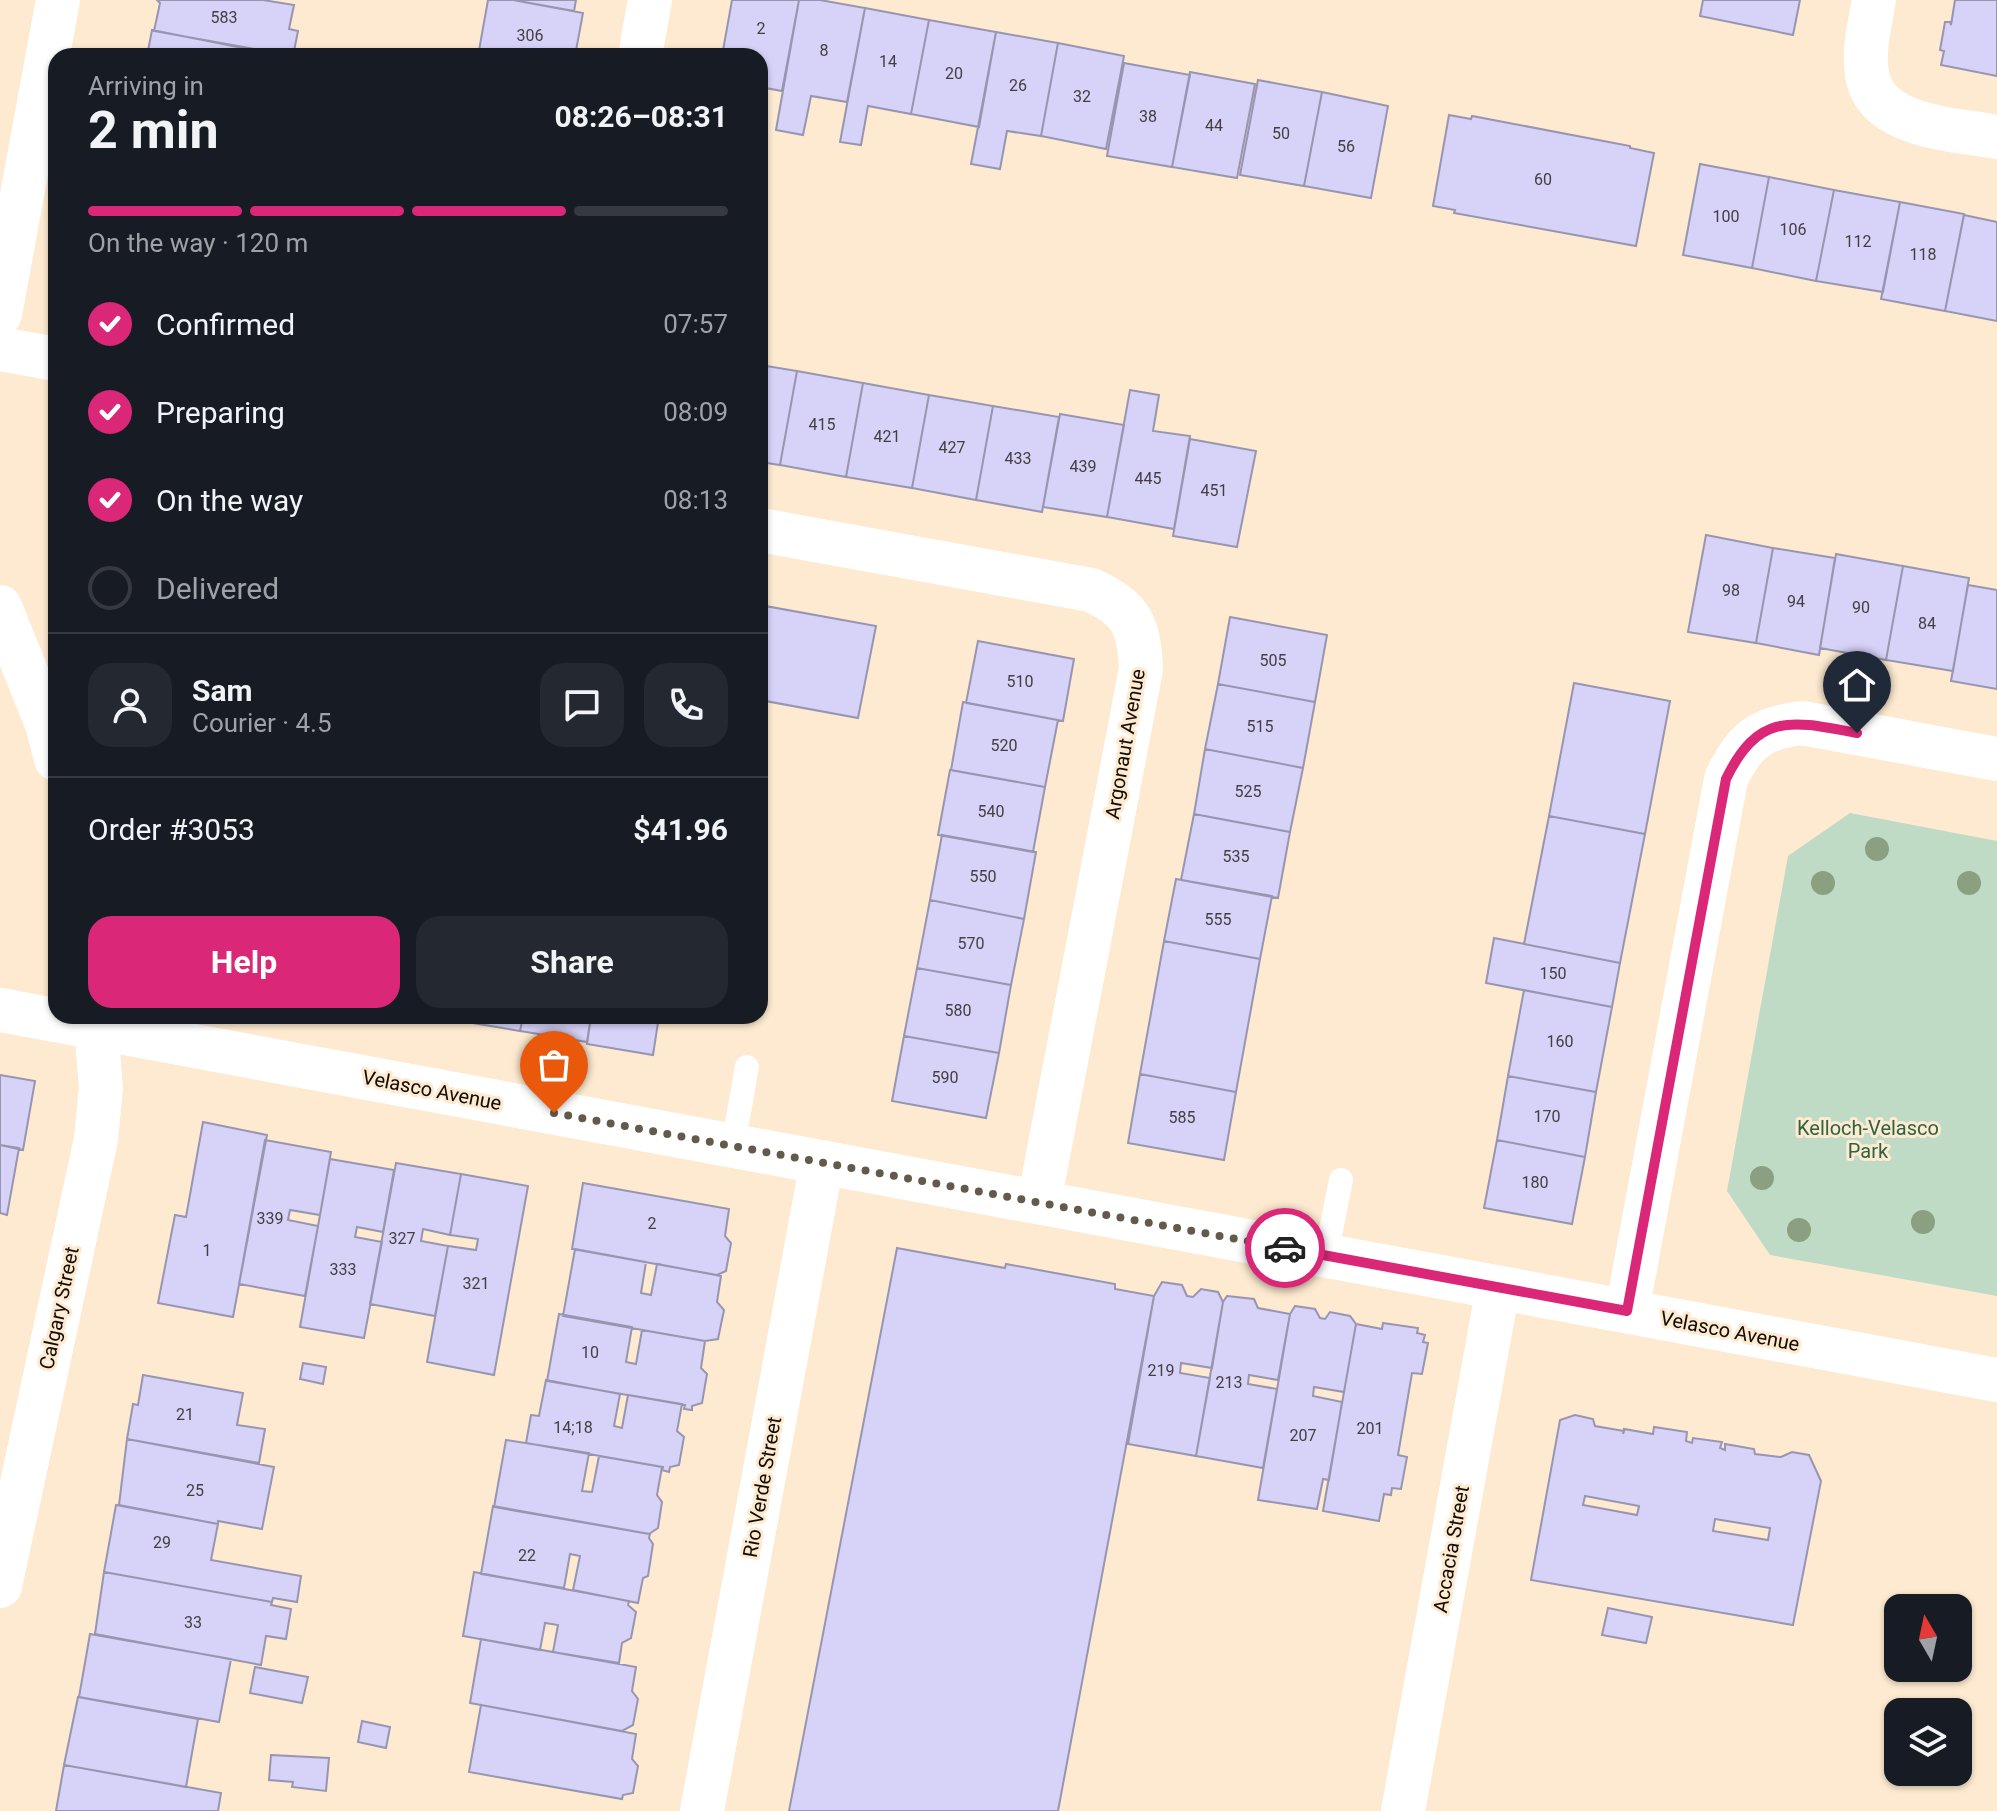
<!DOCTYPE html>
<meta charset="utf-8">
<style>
body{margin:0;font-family:Roboto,sans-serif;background:#242831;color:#f1f3f6;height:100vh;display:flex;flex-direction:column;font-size:30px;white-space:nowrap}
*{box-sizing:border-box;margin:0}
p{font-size:26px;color:#9ea1a6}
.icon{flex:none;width:44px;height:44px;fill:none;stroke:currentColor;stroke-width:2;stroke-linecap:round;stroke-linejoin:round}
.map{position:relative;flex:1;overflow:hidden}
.panel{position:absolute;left:48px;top:48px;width:720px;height:976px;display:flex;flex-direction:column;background:#171b24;border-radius:24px;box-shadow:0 2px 6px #0004}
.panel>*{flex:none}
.needle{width:52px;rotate:351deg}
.controls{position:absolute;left:1884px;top:1594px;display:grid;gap:16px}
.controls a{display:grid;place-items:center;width:88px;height:88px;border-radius:16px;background:#171b24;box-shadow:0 2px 6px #0004;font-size:40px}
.pin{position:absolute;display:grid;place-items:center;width:68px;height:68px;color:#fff;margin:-82px -34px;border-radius:50% 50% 50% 0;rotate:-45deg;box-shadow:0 0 8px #0007}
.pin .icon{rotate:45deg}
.courier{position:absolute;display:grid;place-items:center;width:80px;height:80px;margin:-40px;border:6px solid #db2777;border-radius:50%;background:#fff;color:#222;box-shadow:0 2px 10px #0007}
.headline em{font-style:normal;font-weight:700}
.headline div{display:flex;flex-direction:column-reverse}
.headline{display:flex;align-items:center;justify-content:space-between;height:136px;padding:0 40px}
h1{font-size:52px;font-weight:700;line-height:60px}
.bar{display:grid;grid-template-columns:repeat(4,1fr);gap:12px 8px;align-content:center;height:96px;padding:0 40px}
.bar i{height:10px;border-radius:6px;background:#363941}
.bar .selected{background:#db2777}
.bar p{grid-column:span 4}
.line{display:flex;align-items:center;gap:20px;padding:0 40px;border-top:2px solid #363941}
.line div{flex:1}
.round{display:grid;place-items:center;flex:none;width:84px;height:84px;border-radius:24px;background:#242831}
ol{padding:0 40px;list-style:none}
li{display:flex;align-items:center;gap:24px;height:88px}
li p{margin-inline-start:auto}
li .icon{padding:8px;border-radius:50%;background:#db2777;color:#fff;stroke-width:4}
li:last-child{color:#9ea1a6}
li i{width:44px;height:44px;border:4px solid #363941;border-radius:50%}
.action{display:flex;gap:16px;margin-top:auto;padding:16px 40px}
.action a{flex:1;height:92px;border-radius:24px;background:#db2777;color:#fff;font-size:32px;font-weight:700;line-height:92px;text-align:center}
.action a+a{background:#242831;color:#f1f3f6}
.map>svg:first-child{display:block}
.green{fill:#bfdbc6}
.building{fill:#d7d2f8;stroke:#9895b1;stroke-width:2;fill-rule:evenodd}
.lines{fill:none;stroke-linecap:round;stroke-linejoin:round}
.service{stroke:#fff;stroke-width:24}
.minor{stroke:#fff;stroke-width:44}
.tree{fill:#8aa081}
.done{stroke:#645a4b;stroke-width:8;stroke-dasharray:0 14.4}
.route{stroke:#db2777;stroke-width:10}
.labels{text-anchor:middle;stroke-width:6;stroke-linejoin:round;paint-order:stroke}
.number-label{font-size:16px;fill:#433e41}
.street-label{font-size:20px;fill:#120c04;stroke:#fdead0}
.park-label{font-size:20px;fill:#2c6340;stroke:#fdead0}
</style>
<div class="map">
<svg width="1997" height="1811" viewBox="0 0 1997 1811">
<rect width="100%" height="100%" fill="#fdead0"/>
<path class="green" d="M1850,813l147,28v455l-227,-41 -43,-64 61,-335z"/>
<path class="building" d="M157,0h106l31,5 -5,24 9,2 -5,25 -139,-25 6,-28z
M488,0h25l70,13 -8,43h-97z
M513,0h63l-2,11z
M732,0h67l-17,91 -22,-4v-31h-38z
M799,0h21l45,8 -18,94 -36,-6 -8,39 -27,-5z
M1703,0h97l-7,35 -93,-19z
M1955,0h42v76l-56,-11 3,-14 -4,-1 5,-28h5l1,3z
M865,8l64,12 -18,94 -43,-8 -7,39 -21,-3z
M929,20l67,12 -17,95 -68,-13z
M152,30l101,20 -1,6h-105z
M996,32l62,11 -17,93 -34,-5 -7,38 -29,-5z
M1058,43l66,13 -18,93 -65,-13z
M1124,63l66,12 -18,92 -65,-11z
M1190,72l65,12 -18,94 -65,-11z
M1258,80l64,12 -18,94 -64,-11z
M1322,92l66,14 -17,92 -67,-12z
M1449,115l22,4 1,-3 158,30v2l24,5 -18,93 -182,-33 1,-3 -22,-4z
M1700,164l69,13 -17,91 -69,-13z
M1769,177l65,13 -18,91 -64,-13z
M1834,190l66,12 -17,90 -67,-11z
M1900,202l64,12 -19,97 -64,-12z
M1964,215l33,7v99l-52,-10z
M760,365l37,6 -17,94 -20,-3z
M797,371l66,12 -17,94 -66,-12z
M863,383l66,12 -17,93 -66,-11z
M1130,390l29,5 -6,36 37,5 -16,93 -67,-12z
M929,395l64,11 -17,94 -64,-12z
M993,406l66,11 -17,95 -66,-12z
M1060,414l64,11 -17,92 -64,-10z
M1190,439l66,12 -19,96 -64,-11z
M1706,535l67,13 -17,95 -68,-11z
M1773,548l62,10 -16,97 -63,-12z
M1836,554l67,12 -17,94 -66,-12z
M1903,566l66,12 -16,93 -67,-11z
M1968,585l29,5v99l-46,-8z
M760,605l116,21 -18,92 -98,-18z
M1230,617l97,18 -12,67 -97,-18z
M978,641l96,18 -11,62 -97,-18z
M1574,683l96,18 -25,133 -96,-18z
M1218,684l97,18 -12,66 -98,-19z
M963,702l95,18 -13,67 -94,-17z
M1205,749l98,19 -13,64 -96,-18z
M950,770l95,17 -12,65 -95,-17z
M1194,814l96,18 -12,66 -97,-18z
M1549,816l96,18 -25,129 -96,-19z
M942,835l94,17 -12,67 -94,-19z
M1176,879l96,17 -12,63 -96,-18z
M930,900l94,19 -13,66 -94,-17z
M1494,938l126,25 -8,44 -126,-24z
M1164,941l96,18 -24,133 -96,-18z
M917,968l94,17 -12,68 -95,-17z
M1524,990l88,17 -16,85 -88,-16z
M455,1016h68l-3,15 -66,-11z
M523,1016h68l-4,26 -67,-11z
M591,1016h68l-6,39 -66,-11z
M904,1036l95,17 -13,65 -94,-17z
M1140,1074l96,18 -12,68 -96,-17z
M0,1075l35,6 -12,69 -23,-5z
M1508,1076l88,16 -11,65 -88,-17z
M203,1122l64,13 -34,182 -75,-14 17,-88 11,2z
M265,1140l66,12 -11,63 -30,-5 -2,10 30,6 -13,70 -66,-12z
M1497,1140l88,17 -13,67 -88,-16z
M0,1145l19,3 -12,67 -7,-2z
M330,1159l64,11 -11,62 -26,-5 -2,10 27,5 -18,96 -64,-11z
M396,1163l65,11 -11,61 -27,-6 -2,12 27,5 -13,70 -65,-12z
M461,1174l67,12 -34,189 -67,-13 21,-116 28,4 2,-11 -28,-4z
M583,1183l146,26 -4,27 6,7 -5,28 -9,4 -145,-26z
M897,1248l108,20 1,-4 109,20v5l39,7 -96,515h-269z
M575,1249l71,13 -5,31 10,2 6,-31 64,12 -4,26 7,8 -6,29 -13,2 -142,-25z
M1162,1282l20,3 5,11 6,1 8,-8 17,3 5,10 -11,66 -31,-5 -1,10 30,5 -14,78 -68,-12 26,-148z
M1227,1296l27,3 4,9 32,6 -12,66 -29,-5 -1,9 29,5 -14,79 -67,-12 27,-154z
M1295,1306l20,3 5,9 5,1 5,-7 20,4 6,8 -12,68 -30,-5 -1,9 29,6 -13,78 -6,-1 -6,30 -59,-9 32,-186z
M559,1314l73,13 -6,35 10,2 6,-34 63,11 -4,27 6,6 -5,29 -10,3v4l-8,-1 1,-4 -138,-24z
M1383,1323l35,5 -1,5 8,2 -2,7 5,1 -6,31 -10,-1 -14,82 9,2 -6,32 -9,-1 -1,7 -7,-1 -5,27 -56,-10 33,-187 26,5z
M303,1363l23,4 -3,17 -23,-5z
M143,1375l100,18 -6,32 28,4 -6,34 -132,-24 6,-35 5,1z
M546,1380l74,14 -6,32 8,2 6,-33 54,9 -5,27 7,6 -5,28 -9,2 -1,5 -7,-2 1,-3 -137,-24 5,-28 8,1z
M1575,1415l18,4 2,7 29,5 -1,3 1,-5 29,5 1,-7 33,5 -1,9 6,2 1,-5 29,4 -2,6 5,2v-6l29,5 1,5 26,3 11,-5 17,3 12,26 -28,144 -262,-45 29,-160zM1585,1496l54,10 -2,9 -54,-10zM1715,1519l55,9 -2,12 -55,-9z
M127,1439l147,28 -12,62 -44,-8v3l-99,-19z
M506,1440l83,13 -7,38 10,1 7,-36 63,11 -5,28 5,7 -4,26 -9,6 -155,-27z
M116,1505l102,19 -7,36 90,16 -4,26 -24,-4 -1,4 -168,-30z
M493,1506l157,28 -1,4 4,6 -5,32 -5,2 -5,25 -65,-13 7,-34 -10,-2 -6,34 -83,-14z
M104,1572l168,30 -1,3 20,4 -5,30 -20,-3 -5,29 -166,-31z
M474,1572l155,29 -1,4 8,7 -5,26 -9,5 -3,20 -66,-11 5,-27 -13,-2 -5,27 -77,-14z
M1608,1608l44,9 -6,26 -44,-8z
M90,1634l141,25 -12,63 -140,-25z
M481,1639l155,28 -4,24 6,8 -5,26 -11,6 -152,-28z
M255,1667l53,10 -6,26 -52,-10z
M78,1697l120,22 -12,68 -122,-22z
M481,1705l155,29 -4,25 6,7 -5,27 -10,2 -1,4 -153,-27z
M362,1721l28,6 -4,21 -28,-6z
M271,1755l58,3 -3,33 -34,-4 1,-5 -24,-2z
M64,1765l157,28 -3,18h-162z"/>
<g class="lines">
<path class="service" d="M733,1145l14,-78
M1326,1255l15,-75"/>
<path class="minor" d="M1874,0c-4,24 -11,49 -7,74 8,54 88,55 130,63
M640,56l10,-56
M0,314l58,-314
M0,349l56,10
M760,530l331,60c41,19 48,35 50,79l-102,533
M0,607l47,117 9,35
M0,1010l1997,370
M1627,1311l99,-532c18,-38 33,-51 76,-56l195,36
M0,1586l96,-447 5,-51 -6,-72
M702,1811l120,-649
M1403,1811l95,-523"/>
</g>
<g class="tree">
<circle cx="1877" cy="849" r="12"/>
<circle cx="1823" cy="883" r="12"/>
<circle cx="1969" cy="883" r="12"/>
<circle cx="1762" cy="1178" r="12"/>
<circle cx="1923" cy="1222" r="12"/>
<circle cx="1799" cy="1230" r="12"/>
</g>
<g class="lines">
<path class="done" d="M554,1113l731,135"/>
<path class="route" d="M1285,1248l342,63 99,-532c33,-68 67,-58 131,-46"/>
</g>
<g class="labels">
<g class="number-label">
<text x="224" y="23">583</text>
<text x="761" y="34">2</text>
<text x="530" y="41">306</text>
<text x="824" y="56">8</text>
<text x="888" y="67">14</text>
<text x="954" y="79">20</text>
<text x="1018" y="91">26</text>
<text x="1082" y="102">32</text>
<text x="1148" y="122">38</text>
<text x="1214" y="131">44</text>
<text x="1281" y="139">50</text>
<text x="1346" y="152">56</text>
<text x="1543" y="185">60</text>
<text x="1726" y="222">100</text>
<text x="1793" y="235">106</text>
<text x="1858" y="247">112</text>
<text x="1923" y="260">118</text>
<text x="822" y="430">415</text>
<text x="887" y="442">421</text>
<text x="952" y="453">427</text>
<text x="1018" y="464">433</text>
<text x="1083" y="472">439</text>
<text x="1148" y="484">445</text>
<text x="1214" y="496">451</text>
<text x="1731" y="596">98</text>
<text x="1796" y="607">94</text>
<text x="1861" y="613">90</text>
<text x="1927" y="629">84</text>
<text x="1273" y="666">505</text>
<text x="1020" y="687">510</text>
<text x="1260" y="732">515</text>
<text x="1004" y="751">520</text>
<text x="1248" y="797">525</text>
<text x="991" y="817">540</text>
<text x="1236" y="862">535</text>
<text x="983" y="882">550</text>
<text x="1218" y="925">555</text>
<text x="971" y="949">570</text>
<text x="1553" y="979">150</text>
<text x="958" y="1016">580</text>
<text x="1560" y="1047">160</text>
<text x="945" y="1083">590</text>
<text x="1547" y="1122">170</text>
<text x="1182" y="1123">585</text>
<text x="1535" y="1188">180</text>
<text x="270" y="1224">339</text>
<text x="652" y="1229">2</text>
<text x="402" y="1244">327</text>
<text x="207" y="1256">1</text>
<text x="343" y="1275">333</text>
<text x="476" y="1289">321</text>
<text x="590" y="1358">10</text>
<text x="1161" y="1376">219</text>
<text x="1229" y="1388">213</text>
<text x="185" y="1420">21</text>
<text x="573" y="1433">14;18</text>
<text x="1370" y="1434">201</text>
<text x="1303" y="1441">207</text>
<text x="195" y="1496">25</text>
<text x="162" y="1548">29</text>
<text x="527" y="1561">22</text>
<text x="193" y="1628">33</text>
</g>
<g class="street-label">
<text transform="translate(1125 744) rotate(-80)" y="7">Argonaut Avenue</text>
<text transform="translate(432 1090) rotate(11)" y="7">Velasco Avenue</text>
<text transform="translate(59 1308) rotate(-78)" y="7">Calgary Street</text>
<text transform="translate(1730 1331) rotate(11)" y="7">Velasco Avenue</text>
<text transform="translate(762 1487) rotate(-80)" y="7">Rio Verde Street</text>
<text transform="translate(1451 1549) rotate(-80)" y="7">Accacia Street</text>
</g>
<g class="park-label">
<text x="1868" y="1135">Kelloch-Velasco<tspan x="1868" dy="23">Park</tspan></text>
</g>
</g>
</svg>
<div class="controls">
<a><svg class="needle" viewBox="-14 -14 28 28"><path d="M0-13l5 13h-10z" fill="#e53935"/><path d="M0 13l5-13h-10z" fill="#9ea1a6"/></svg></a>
<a><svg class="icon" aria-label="layers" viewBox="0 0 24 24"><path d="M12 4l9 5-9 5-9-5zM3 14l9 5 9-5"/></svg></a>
</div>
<div class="pin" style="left:554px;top:1113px;background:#ea580c"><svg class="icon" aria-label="bag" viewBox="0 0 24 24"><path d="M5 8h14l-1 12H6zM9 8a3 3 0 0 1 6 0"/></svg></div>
<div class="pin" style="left:1857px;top:733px;background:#1f2937"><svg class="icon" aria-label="home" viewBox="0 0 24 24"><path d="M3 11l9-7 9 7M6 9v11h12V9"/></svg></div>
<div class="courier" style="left:1285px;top:1248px"><svg class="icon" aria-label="car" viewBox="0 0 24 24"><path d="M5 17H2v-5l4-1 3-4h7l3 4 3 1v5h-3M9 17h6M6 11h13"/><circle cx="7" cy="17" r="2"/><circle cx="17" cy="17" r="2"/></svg></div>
<section class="panel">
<div class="headline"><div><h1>2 min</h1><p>Arriving in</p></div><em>08:26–08:31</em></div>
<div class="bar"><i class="selected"></i><i class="selected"></i><i class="selected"></i><i></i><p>On the way · 120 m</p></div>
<ol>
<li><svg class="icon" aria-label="check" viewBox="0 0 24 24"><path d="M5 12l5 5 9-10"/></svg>Confirmed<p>07:57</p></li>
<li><svg class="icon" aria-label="check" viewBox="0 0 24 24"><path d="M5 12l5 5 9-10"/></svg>Preparing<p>08:09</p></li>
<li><svg class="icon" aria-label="check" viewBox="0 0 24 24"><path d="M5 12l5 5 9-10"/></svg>On the way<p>08:13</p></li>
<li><i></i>Delivered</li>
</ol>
<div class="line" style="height:144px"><a class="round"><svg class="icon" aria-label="person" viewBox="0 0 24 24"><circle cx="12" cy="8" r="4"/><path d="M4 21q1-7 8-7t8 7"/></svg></a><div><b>Sam</b><p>Courier · 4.5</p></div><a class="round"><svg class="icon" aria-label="chat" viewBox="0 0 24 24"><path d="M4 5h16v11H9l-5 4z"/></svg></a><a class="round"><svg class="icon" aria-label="phone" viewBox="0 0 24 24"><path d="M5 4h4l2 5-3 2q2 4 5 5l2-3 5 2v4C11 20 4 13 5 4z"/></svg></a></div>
<div class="line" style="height:104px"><div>Order #3053</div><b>$41.96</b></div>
<div class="action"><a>Help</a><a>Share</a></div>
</section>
</div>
